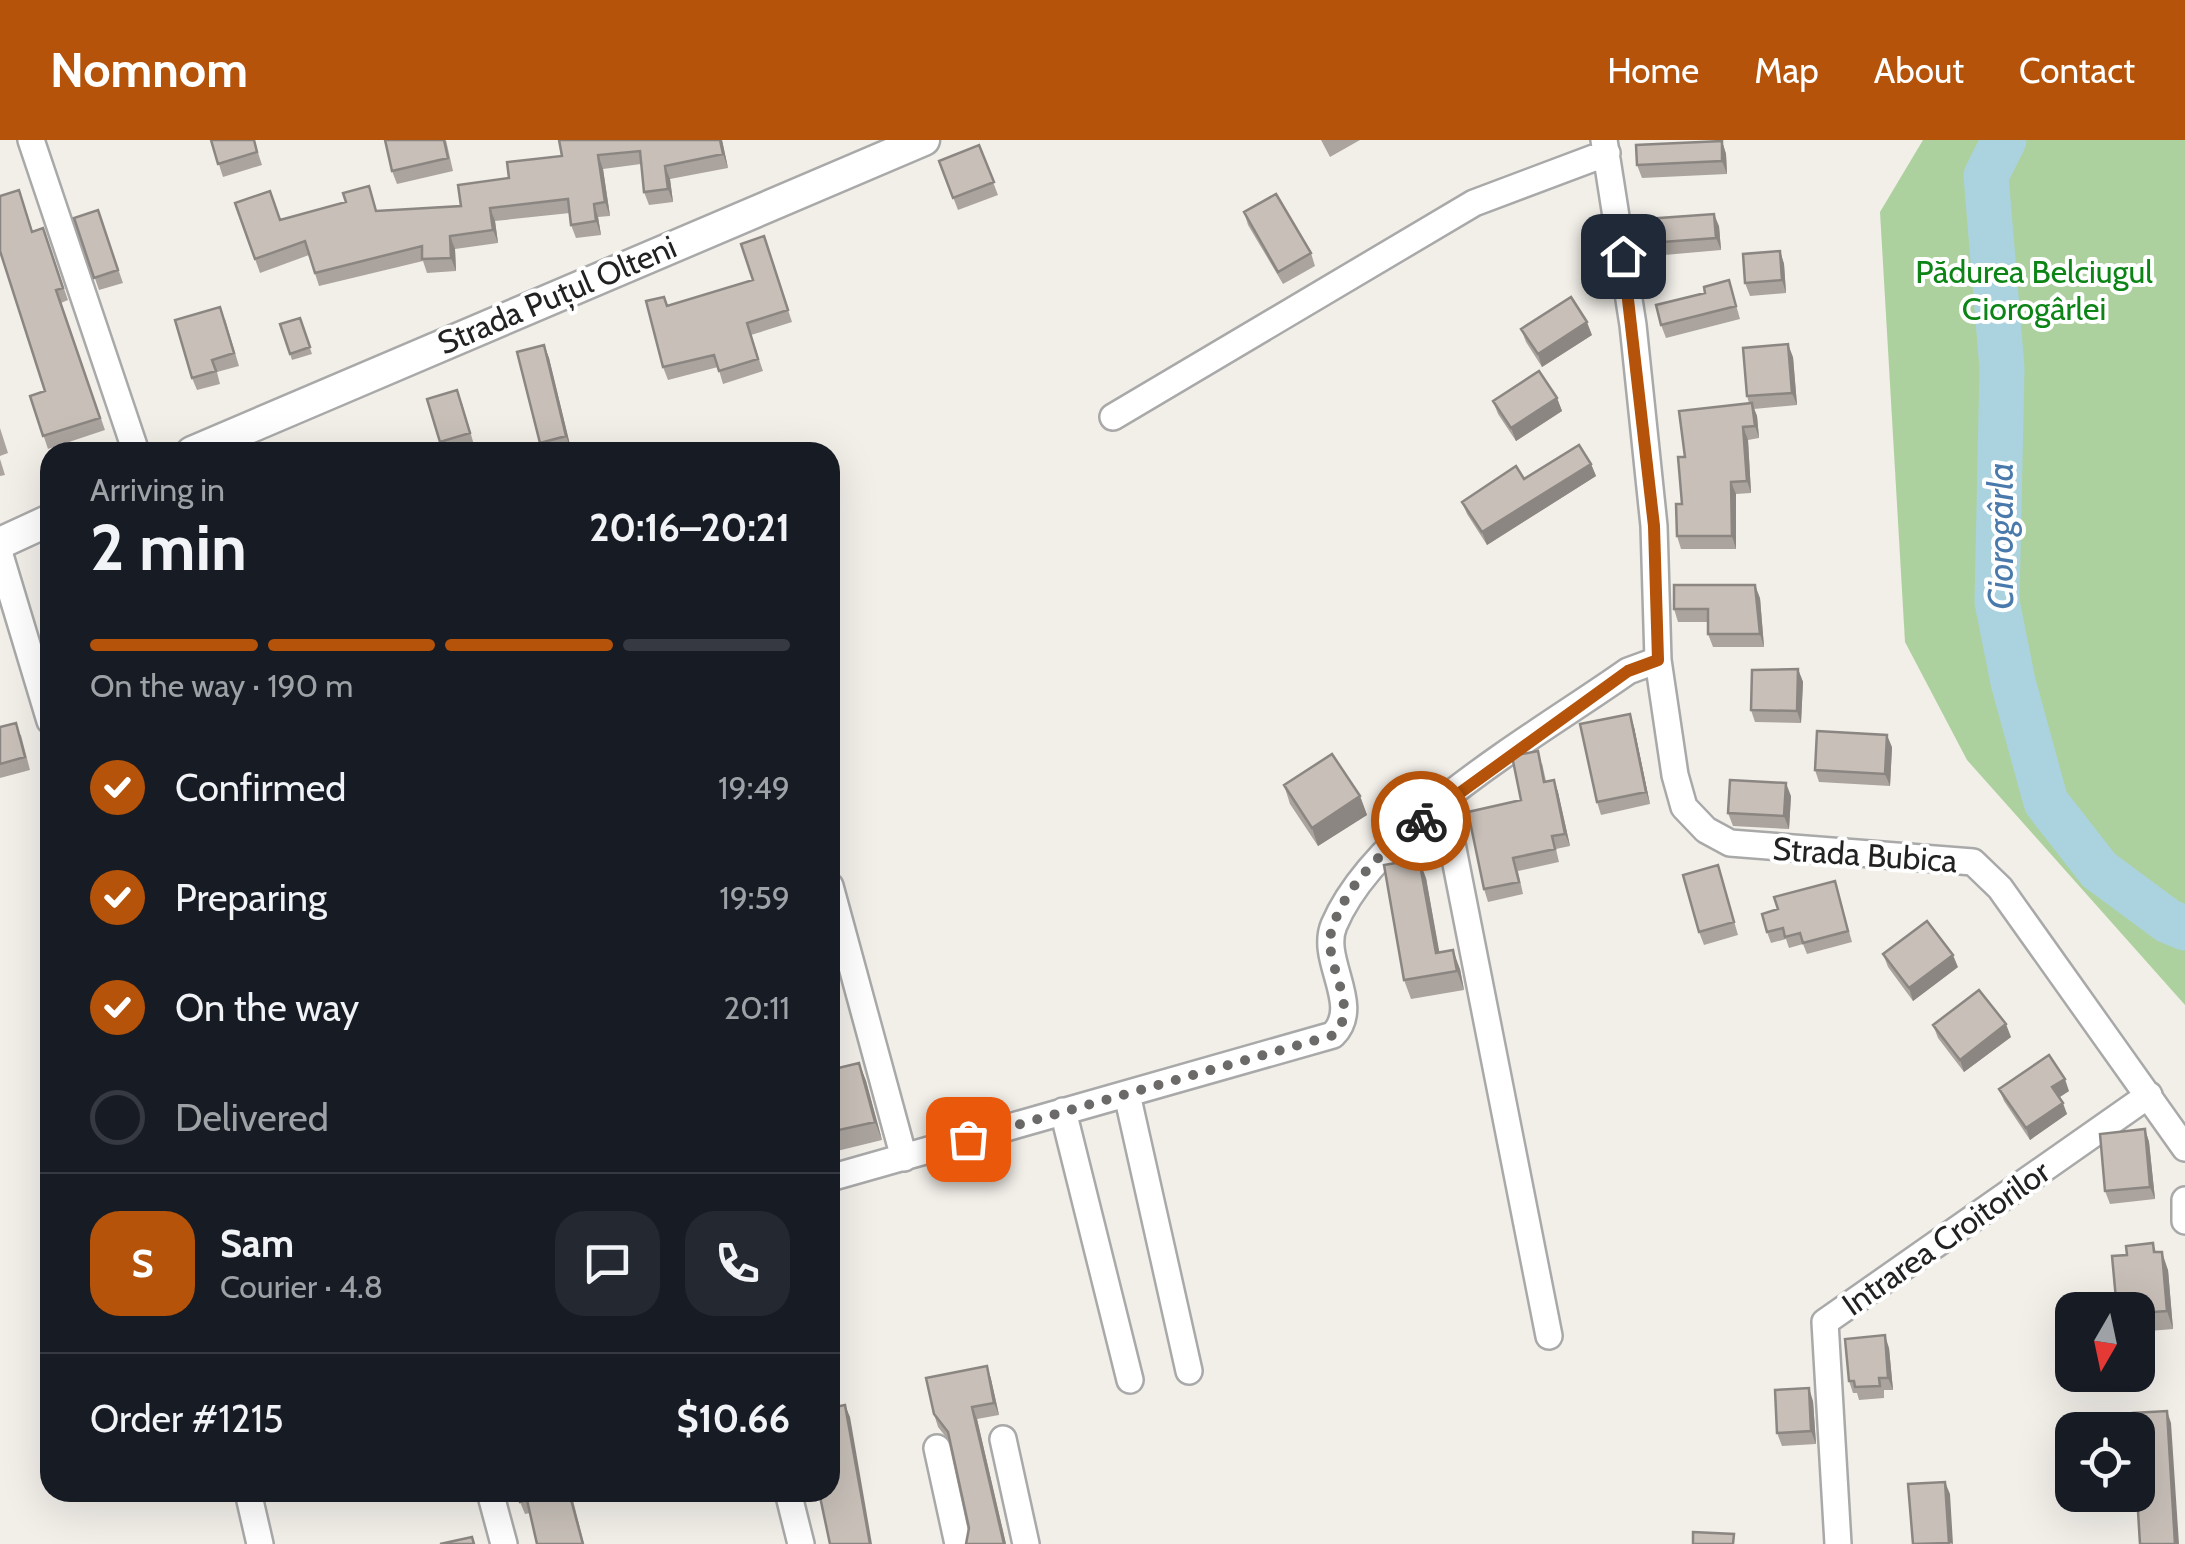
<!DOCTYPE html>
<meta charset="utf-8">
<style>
body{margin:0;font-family:Cabin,sans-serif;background:#242831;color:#f1f3f6;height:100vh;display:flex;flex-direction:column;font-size:38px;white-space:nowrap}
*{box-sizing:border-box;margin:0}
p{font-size:32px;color:#9ea1a6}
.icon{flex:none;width:55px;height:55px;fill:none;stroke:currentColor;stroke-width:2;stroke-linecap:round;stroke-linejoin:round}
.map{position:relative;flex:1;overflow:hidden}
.panel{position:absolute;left:40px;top:302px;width:800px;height:1060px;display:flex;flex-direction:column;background:#171b24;border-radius:30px;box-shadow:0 10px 40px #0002}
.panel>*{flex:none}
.needle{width:65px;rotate:189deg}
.fabs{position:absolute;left:2055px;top:1152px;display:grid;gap:20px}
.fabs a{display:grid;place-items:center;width:100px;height:100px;border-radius:20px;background:#171b24;box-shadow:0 10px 40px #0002;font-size:50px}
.pin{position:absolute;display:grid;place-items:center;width:85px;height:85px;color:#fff;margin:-42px;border-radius:20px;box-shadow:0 5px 15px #0006}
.courier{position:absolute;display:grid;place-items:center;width:100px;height:100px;margin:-50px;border:8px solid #b45309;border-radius:50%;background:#fff;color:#222;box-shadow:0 2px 12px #0007}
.summary em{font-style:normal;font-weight:700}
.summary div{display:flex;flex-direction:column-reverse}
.summary{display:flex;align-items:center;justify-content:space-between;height:170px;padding:0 50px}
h1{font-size:65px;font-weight:700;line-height:75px}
.bar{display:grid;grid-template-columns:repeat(4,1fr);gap:15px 10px;align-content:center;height:120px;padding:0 50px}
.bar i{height:12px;border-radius:8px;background:#363941}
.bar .active{background:#b45309}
.bar p{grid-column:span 4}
.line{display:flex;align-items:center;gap:25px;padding:0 50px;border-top:2px solid #363941}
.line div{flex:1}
.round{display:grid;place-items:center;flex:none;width:105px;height:105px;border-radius:30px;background:#242831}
ol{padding:0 50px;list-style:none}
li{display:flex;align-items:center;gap:30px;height:110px}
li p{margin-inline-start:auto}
li .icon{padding:10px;border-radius:50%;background:#b45309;color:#fff;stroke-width:4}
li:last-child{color:#9ea1a6}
li i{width:55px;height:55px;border:5px solid #363941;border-radius:50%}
header{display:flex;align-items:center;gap:60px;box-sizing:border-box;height:140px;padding:0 50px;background:#b45309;color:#fff}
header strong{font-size:48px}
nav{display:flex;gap:55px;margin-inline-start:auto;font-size:35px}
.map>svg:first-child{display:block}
.forest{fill:#add19e}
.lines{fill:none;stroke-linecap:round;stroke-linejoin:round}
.river{stroke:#aad3df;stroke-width:45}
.minor-casing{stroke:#a9a9a9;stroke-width:30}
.tertiary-casing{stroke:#a9a9a9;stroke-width:35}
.minor{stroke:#fff;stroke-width:25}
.tertiary{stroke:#fff;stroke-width:30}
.wall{fill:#aba49e}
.shaded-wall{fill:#8b8681}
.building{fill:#c7bfb8;stroke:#8b8681;stroke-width:2.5}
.done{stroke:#6b6a68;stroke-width:10;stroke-dasharray:0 18}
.route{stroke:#b45309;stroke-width:12}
.labels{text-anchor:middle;stroke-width:8;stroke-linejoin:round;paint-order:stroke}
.park-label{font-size:32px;fill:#0c8416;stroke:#fff}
.street-label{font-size:32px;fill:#222;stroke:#fff}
.water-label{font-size:35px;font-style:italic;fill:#4a7aab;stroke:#fff}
</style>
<header>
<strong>Nomnom</strong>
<nav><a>Home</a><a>Map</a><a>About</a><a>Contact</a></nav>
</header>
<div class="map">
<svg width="2185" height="1404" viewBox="0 0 2185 1404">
<rect width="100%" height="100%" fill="#f2efe9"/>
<path class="forest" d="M1923,0h262v865l-218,-245 -62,-118 -25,-430z"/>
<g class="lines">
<path class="river" d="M2004,0l-18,36 16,192 -5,234 16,80 33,120 53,68 69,51 17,7"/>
<defs>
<path id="minor" d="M31,0l105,312
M1604,0l29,185 21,201 4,134 17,115 9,32 22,23 24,13 243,19 27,26 185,260
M1113,277l361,-214 133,-50
M0,415l50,166
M1444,663l105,533
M830,746l74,272
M1127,954l62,277
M1063,971l67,269
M830,1038l503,-143c30,-30 -14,-75 1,-110 42,-100 205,-191 294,-254l30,-11
M2185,1060v21
M1003,1299l23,105
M937,1308l21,96
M248,1352l12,52
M490,1352l14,52
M788,1352l13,52
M1838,1404l-13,-222 324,-227"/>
<path id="tertiary" d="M192,312l732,-312
M0,403l50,-23"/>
</defs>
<use href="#minor" class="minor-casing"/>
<use href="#tertiary" class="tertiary-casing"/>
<use href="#minor" class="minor"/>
<use href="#tertiary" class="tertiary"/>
</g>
<path class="wall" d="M211,0h43l8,25 -39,12z
M446,0l7,31 -56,13 -5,-13z
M722,0l6,28 -58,11 3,23 -24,3 -5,-13 -3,-28 -38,5 7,47 -12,1 3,18 -25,3 -5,-13 -1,-12 -75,8 3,22 -43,6 1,22 -29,2 -4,-12 -104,25 -10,-31 -49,18 -25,-70 46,17 96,-9 84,-5 48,-28 -2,-16z
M1321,0h39l-30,17z
M1722,1l4,13 1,20 -85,4 -5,-13z
M979,5l19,50 -40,15 -19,-49z
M98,70l25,73 -24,7 -25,-72z
M1244,72l67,41 4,13 -32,18 -35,-59z
M1719,86l2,24 -68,6 -4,-13z
M43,88l25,72 -7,3 44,127 -57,19 -18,-53 15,-5 -12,-159z
M764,96l28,86 -41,13 12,36 -40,13 -5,-17 -50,13 -5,-13 1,-70 4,9 85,-26z
M1780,111l4,13 2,29 -36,3 -5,-13z
M1729,140l11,39 -74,19 -5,-13 44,-32z
M300,178l12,36 -20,6 -12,-36z
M225,179l14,47 -22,6 3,12 -23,6 -5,-12z
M1521,189l71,6 -50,32 -16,-25z
M544,205l5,13 22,91 -15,3h-13l-3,-9z
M1793,217l4,48 -43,4 3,7 2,22 -11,2 3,53 -15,1v55h-55l-4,-13 5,-32 3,-47 64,-54 -2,-7z
M1557,258l5,13 -46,30 -18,-27 -5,-13z
M462,263l12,42 -24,7h-6l-4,-10z
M0,288l8,25 -8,3z
M0,319l5,16 -5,1z
M1591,324l5,12 -109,69 -20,-31 -5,-12 62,-23z
M1760,458l4,49h-51l-5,-13v-12h-30l-4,-13z
M1798,529l5,13 -2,41 -46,-1 -4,-12z
M0,587l21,8 9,35 -30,8z
M1634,587l16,77 -49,11 -4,-13z
M1892,607l-2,39 -71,-4 -4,-12z
M1542,623l4,18 8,-1 4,12 12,54 -14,3 3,13 -41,9 5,23 -35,8 -4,-13 37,-89z
M1284,645l76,11 7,19 -49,31 -28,-42z
M1791,656l-2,33 -56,-3 -5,-13z
M1718,725l20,70 -34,10 -5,-13z
M1426,738l13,75 21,16 4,21 -53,9 -7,-19z
M1835,741l17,61 -45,12 -4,-10 -14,4 -3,-9 -15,4 -4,-11 11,-23z
M1883,814l75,13 -45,34 -25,-34z
M1933,885l78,12 -47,35 -26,-34z
M859,923l7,18 16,59 -45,11 -7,-18z
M1999,949l70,2 -10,6 8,17 -37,26 -26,-39z
M2145,989l4,13 6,57 -45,5 -5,-13z
M2153,1103l3,9 12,18 5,59 -35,3v-22l-11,-55z
M830,1181l5,24 -5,1z
M1889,1208l4,42h-9v8l-25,2 -2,-7h-4l-4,-12z
M987,1226l4,13 8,36 -22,4 29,125h-40l3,-16 -19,-86 -12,-15 -4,-13z
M1813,1261l3,43 -34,2 -5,-13z
M571,1352l13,52h-47l-7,-31 -5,1 -5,-12z"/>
<path class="shaded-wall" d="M720,0h2l6,28 -5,-14z
M1722,1l4,13 1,20 -5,-13z
M598,15l5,14 7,47 -5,-14z
M665,26l5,13 3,23 -5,-13z
M594,64l4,13 3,18 -5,-14z
M490,68l5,13 3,22 -5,-13z
M1714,74l5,12 2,24 -5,-12z
M450,96l5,13 1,22 -5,-13z
M1780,111l4,13 2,29 -4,-13z
M1587,182l5,13 -50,32 -4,-13z
M1788,204l5,13 4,48 -5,-12z
M544,205l5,13 22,91 -5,-13z
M1557,258l5,13 -46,30 -5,-13z
M1752,263l5,13 2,22 -4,-12z
M1743,287l5,13 3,53 -4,-12z
M1591,324l5,12 -109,69 -5,-13z
M1731,342l5,12v55l-4,-13z
M1755,445l5,13 4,49 -4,-13z
M1798,529l5,13 -2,41 -4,-12z
M1630,574l4,13 16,77 -4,-12z
M1887,595l5,12 -2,39 -5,-12z
M1554,640l4,12 12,54 -5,-12z
M1786,643l5,13 -2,33 -5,-13z
M1360,656l7,19 -49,31 -6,-18z
M1419,719l7,19 17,94 -7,-19z
M1453,810l7,19 4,21 -7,-19z
M1953,815l5,12 -45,34 -4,-13z
M2006,884l5,13 -47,35 -4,-12z
M859,923l7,18 16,59 -7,-18z
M2065,939l4,12 -12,8 -5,-12z
M2063,963l4,11 -37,26 -4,-12z
M2145,989l4,13 6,57 -5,-12z
M2162,1112l6,18 5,59 -6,-18z
M1885,1195l4,13 4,42 -5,-12z
M987,1226l4,13 8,36 -5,-12z
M1809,1248l4,13 3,43 -5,-13z
M845,1265l5,12 22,127h-2z
M972,1267l5,12 29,125h-2z
M2167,1271l4,12 8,121h-4z
M1945,1342l5,12 3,50 -4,-1z"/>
<path class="building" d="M211,0h43l3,12 -39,12z
M385,0h59l4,18 -56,13z
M559,0h161l3,14 -58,12 3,23 -24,3 -4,-41 -42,4 7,47 -11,2 2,17 -25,4 -3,-26 -78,9 3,22 -43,6 1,22 -29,1v-13l-107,27 -10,-32 -50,18 -20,-56 35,-12 10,29 66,-18 -3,-9 26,-7 7,25 85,-5 -3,-21 51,-7 -2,-16 55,-6z
M1722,1v20l-85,4 -1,-20z
M979,5l15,37 -41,16 -14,-37z
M19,50l13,42 11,-4 20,60 -7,2 44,128 -57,18 -13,-40 15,-5 -45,-140v-55z
M1276,54l35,59 -33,19 -34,-60z
M98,70l20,60 -24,8 -20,-60z
M1714,74l2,24 -67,5 -3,-24z
M764,96l24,74 -41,13 11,36 -39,12 -5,-16 -51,12 -17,-66 18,-4 3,9 86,-26 -12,-36z
M1780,111l2,29 -37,3 -2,-29z
M1729,140l7,26 -75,19 -5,-20 49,-12 -1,-6z
M1571,157l16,25 -49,32 -17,-25z
M220,167l14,46 -22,7 4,11 -24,7 -17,-58z
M300,178l10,29 -20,7 -10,-30z
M1788,204l4,49 -45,3 -4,-48z
M544,205l22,91 -26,7 -23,-91z
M1539,231l18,27 -46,30 -18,-27z
M457,250l13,43 -30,9 -13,-43z
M1752,263l3,23 -12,1 4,54 -16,1 1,54h-55l-1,-32h6l-4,-47h7l-6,-46z
M1579,305l12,19 -109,68 -20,-30 54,-36 8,13z
M1674,445h81l5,49h-52v-25h-34z
M50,451v29l-8,-26z
M1798,529l-1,42 -46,-1 1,-40z
M1630,574l16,78 -49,10 -17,-78z
M16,583l9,34 -25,7v-37z
M1817,591l70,4 -2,39 -70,-4z
M1538,611l6,31 10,-2 11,54 -13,2 3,13 -42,9 6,24 -35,7 -16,-77 53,-12 -9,-44z
M1332,614l28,42 -48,32 -28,-43z
M1730,640l56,3 -2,33 -56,-3z
M1419,719l17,94 17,-3 4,21 -53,9 -20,-115z
M1718,725l16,57 -35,10 -16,-57z
M1835,741l13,50 -45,12 -3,-10 -15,4 -2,-9 -16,4 -5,-18 16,-5 -4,-12z
M1927,781l26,34 -44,33 -26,-34z
M1979,850l27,34 -46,36 -27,-35z
M2049,915l16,24 -13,8 11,16 -37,25 -27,-39z
M859,923l16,59 -45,10v-62z
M2145,989l5,58 -45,4 -5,-57z
M2153,1103l1,9h8l5,59 -29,2v-3h-21l-5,-54 15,-1 -1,-9z
M1885,1195l3,43h-9l1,8 -25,1 -1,-6h-5l-4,-42z
M987,1226l7,37 -22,4 32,137h-38l3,-16 -21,-96 -14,-18 -8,-36z
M1809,1248l2,43 -34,2 -2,-43z
M845,1265l25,139h-40l-11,-52h11v-84z
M2167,1271l8,133h-35l-3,-49 1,-65h-4l-1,-17z
M1945,1342l4,61 -36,1 -5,-60z
M518,1352h51l14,52h-46l-10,-44 -7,2z
M1693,1392l41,2 -1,10h-40z
M472,1397l2,7h-34z"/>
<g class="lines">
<path class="done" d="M968,999l366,-104c28,-29 -13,-72 -2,-106 14,-45 53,-80 89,-108"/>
<path class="route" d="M1421,681l207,-150 30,-11 -4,-134 -31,-270"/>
</g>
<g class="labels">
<g class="park-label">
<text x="2034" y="143">Pădurea Belciugul<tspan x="2034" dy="37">Ciorogârlei</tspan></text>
</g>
<g class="street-label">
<text transform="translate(557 155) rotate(-23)" y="11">Strada Puțul Olteni</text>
<text transform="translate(1865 715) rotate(4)" y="11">Strada Bubica</text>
<text transform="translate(1946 1098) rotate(-35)" y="11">Intrarea Croitorilor</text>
</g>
<g class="water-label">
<text transform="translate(2001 396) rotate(-90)" y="12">Ciorogârla</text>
</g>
</g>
</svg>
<div class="fabs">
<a><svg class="needle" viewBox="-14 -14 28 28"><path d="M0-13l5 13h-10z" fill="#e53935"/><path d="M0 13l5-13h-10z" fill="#9ea1a6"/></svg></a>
<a><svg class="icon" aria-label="locate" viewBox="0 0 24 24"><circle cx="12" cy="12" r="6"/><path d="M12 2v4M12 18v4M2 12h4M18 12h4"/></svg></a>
</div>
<div class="pin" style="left:968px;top:999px;background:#ea580c"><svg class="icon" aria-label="bag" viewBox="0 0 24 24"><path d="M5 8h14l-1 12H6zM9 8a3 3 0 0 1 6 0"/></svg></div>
<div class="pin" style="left:1623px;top:116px;background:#1f2937"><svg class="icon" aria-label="home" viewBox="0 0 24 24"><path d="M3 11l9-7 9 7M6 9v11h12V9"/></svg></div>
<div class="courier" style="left:1421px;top:681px"><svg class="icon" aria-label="bike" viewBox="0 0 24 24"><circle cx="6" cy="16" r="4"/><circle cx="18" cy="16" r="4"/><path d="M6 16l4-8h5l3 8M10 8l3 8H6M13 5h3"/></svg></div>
<section class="panel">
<div class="summary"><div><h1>2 min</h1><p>Arriving in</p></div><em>20:16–20:21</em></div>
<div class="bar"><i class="active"></i><i class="active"></i><i class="active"></i><i></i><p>On the way · 190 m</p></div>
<ol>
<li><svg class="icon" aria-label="check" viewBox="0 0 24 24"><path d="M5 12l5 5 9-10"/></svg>Confirmed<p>19:49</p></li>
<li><svg class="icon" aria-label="check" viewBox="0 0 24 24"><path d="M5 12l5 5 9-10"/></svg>Preparing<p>19:59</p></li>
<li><svg class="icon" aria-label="check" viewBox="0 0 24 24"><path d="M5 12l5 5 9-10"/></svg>On the way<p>20:11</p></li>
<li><i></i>Delivered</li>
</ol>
<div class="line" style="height:180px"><b class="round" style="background:#b45309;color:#fff">S</b><div><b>Sam</b><p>Courier · 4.8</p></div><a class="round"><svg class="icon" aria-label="chat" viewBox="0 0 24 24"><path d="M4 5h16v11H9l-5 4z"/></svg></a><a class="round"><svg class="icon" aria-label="phone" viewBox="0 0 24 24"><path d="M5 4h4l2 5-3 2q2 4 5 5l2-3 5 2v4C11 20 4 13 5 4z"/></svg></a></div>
<div class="line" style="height:130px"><div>Order #1215</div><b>$10.66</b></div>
</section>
</div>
